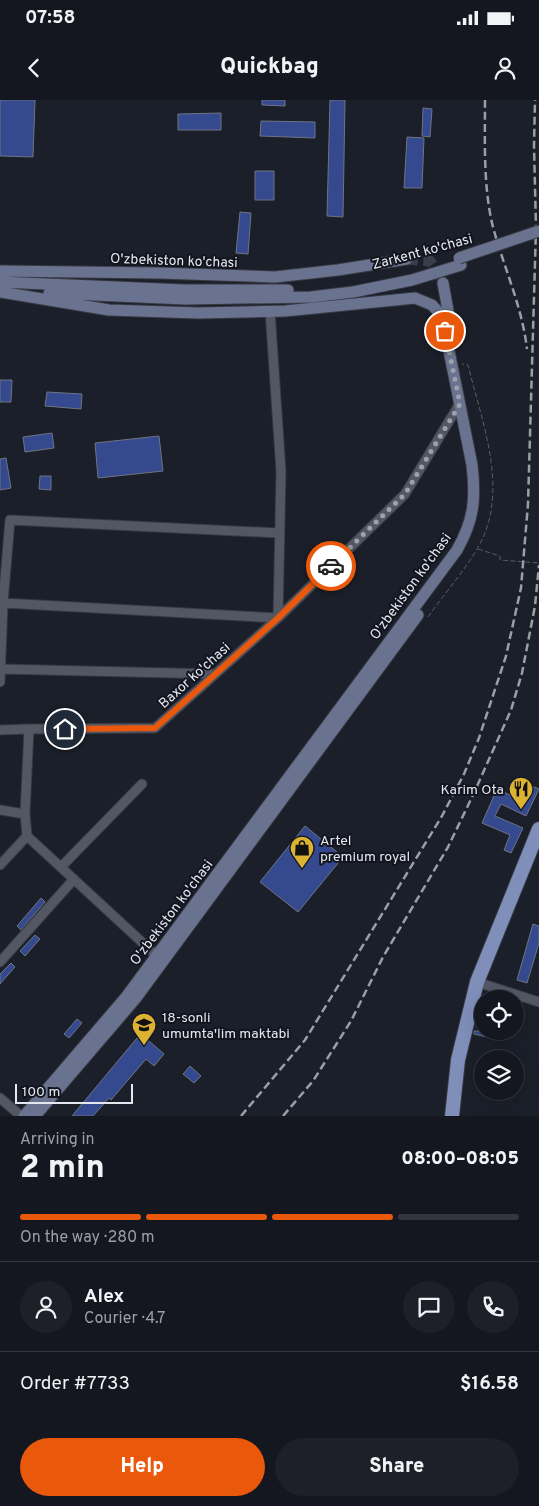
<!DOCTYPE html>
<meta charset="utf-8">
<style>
body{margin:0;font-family:Overpass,sans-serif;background:#1d2028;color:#f1f3f6;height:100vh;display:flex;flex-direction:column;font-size:19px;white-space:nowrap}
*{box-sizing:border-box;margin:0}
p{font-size:16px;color:#9d9fa4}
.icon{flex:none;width:28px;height:28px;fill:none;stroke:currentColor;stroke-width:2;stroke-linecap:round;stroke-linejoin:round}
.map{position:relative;height:1016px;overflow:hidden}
.sheet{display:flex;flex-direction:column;background:#14171f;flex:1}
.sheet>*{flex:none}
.buttons{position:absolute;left:474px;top:890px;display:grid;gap:10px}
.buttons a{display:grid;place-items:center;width:50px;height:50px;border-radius:50%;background:#14171f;box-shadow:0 5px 20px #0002,0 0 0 1px #33363d;font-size:25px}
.scale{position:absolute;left:15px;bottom:12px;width:118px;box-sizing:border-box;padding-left:5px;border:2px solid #e4e7ee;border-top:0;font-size:14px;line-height:18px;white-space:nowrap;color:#e4e7ee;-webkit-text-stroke:4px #121520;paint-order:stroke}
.pin{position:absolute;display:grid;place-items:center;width:42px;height:42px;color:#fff;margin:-21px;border:2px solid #fff;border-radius:50%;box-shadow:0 1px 5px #0007}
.courier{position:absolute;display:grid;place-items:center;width:50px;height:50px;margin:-25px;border:4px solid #ea580c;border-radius:50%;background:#fff;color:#222;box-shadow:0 1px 6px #0007}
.head em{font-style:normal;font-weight:800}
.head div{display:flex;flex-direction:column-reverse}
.head{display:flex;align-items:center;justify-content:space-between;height:85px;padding:0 20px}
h1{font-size:32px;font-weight:800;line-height:38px}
.bar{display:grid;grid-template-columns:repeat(4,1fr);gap:8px 5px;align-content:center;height:60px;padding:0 20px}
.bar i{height:6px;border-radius:4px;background:#33363d}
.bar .on{background:#ea580c}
.bar p{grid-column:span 4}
.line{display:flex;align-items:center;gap:12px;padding:0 20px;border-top:1px solid #33363d}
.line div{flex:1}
.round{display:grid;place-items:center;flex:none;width:52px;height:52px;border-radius:26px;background:#1d2028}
.action{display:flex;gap:10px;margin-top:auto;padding:10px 20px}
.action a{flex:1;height:58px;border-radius:30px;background:#ea580c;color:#fff;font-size:20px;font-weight:800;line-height:58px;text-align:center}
.action a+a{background:#1d2028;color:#f1f3f6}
.status{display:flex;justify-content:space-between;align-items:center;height:35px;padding:0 25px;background:#14171f;direction:ltr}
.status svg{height:14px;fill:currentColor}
header{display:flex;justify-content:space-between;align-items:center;height:65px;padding:0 20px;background:#14171f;font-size:22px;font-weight:800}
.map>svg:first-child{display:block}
.building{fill:#35498f;stroke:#6f7481}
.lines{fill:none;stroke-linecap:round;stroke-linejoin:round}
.secondary-tunnel{stroke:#393d47;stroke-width:11;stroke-dasharray:11 5.5;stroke-linecap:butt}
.minor-casing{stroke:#373942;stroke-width:11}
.secondary-casing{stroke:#373942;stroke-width:13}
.primary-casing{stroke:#373942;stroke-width:16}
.path{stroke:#585c65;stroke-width:1;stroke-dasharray:5 2.5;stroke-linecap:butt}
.minor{stroke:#535764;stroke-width:9}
.secondary{stroke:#69738f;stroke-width:11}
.primary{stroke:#7f8fba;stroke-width:14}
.rail{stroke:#9b9ea6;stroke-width:2.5;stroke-dasharray:8 4;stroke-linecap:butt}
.secondary-bridge-casing{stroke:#373942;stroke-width:13;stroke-linecap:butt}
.secondary-bridge{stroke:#69738f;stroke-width:11}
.done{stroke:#9ea1a9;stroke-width:5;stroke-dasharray:0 9}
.route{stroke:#ea580c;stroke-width:6}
.labels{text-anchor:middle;stroke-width:4;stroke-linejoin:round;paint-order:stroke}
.street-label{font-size:14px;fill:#e4e7ee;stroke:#121520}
.poi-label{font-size:14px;fill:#e4e7ee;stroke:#121520;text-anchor:start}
</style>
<div class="status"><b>07:58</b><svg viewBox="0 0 49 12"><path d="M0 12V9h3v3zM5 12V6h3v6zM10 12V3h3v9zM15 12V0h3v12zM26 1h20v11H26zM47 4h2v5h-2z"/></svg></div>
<header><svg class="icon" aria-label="back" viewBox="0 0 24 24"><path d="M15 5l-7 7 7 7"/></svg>Quickbag<svg class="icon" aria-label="person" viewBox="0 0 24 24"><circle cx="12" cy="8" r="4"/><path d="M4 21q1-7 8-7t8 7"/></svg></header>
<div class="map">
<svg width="539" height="1016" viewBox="0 0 539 1016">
<rect width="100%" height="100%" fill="#1b1f29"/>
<path class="building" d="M0,0h35l-2,57 -33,-1z
M262,0h23v6l-23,-1z
M330,0h15l-2,117 -16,-1z
M423,8l9,1 -2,28 -8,-1z
M221,13v17h-43v-16z
M261,21l54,1v16l-55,-2z
M407,37l17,1 -2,50h-18z
M255,71h19v29h-19z
M240,112l11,1 -3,41 -12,-1z
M0,280h12l-1,22h-11z
M47,292l35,2 -1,15 -36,-3z
M52,333l2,15 -29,4 -2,-15z
M159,336l4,35 -65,7 -3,-35z
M6,358l5,30 -11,2v-31z
M40,376h11v14l-12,-1z
M532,686l7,3 -13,27 -25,-12 -6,12 28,12 -12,25 -7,-3 6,-15 -28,-12 15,-34 28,13z
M305,726l38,31 -45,55 -38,-30z
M41,798l4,4 -24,28 -4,-4z
M533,824l6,2v17l-12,40 -10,-3z
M35,835l5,4 -15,17 -5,-5z
M11,863l4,4 -15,17v-10z
M77,919l5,4 -13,15 -5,-4z
M474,931h18l-1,7 -17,-4z
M142,935l22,19 -10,12 -8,-7 -35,41 -2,-2 -16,18h-21l65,-78 2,1z
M190,966l11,10 -7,7 -11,-9z"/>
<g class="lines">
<path class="secondary-tunnel" d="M407,159l23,2 12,18"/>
<defs>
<path id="minor" d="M279,433l-269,-13 -7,83 275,15 127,-124 55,-91
M0,569l215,5
M0,582l3,-79
M29,629l126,-1 123,-110 3,-147 -11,-160
M0,630l29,-1 -4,85
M0,710l25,4 2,22
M27,736l130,120
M0,765l27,-29
M61,767l81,-83
M0,862l74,-83
M477,882l62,20
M0,998l21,18"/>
<path id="secondary" d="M0,171l159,2 116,4 63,-7 69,-11
M0,182l184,8h104
M443,183l9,50
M0,192l109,18 89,3 87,-2 130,-13 17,7 10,11 30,149c4,34 2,55 -15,85l-331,447 -102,119
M49,193l136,6 126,-2 42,-5 59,-12 49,-15
M35,1016l101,-118 282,-383"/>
<path id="primary" d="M452,1016l6,-56 19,-78 62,-153"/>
</defs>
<use href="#minor" class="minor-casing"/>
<use href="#secondary" class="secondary-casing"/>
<use href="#primary" class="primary-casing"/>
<path class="path" d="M478,449l22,7v4l39,3
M428,517c16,-23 35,-44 49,-68 34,-56 5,-126 -9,-184l-6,-1"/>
<use href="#minor" class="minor"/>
<use href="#secondary" class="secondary"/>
<use href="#primary" class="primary"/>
<path class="rail" d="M485,0c0,41 -2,87 8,127 11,41 29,79 34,122
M241,1016l64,-76 137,-224 22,-42 15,-36 27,-82 15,-68 7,-84 8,-276 -2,-82 1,-46
M283,1016l30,-35 38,-60 32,-64 65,-110 26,-54 37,-83 11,-37 13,-67 4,-41"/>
<defs>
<path id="secondary-bridge" d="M459,158l80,-27"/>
</defs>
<use href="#secondary-bridge" class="secondary-bridge-casing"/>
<use href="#secondary-bridge" class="secondary-bridge"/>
</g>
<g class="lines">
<path class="done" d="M331,466l74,-72 55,-90 -15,-73"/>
<path class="route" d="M65,629l90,-1 123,-110 53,-52"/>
</g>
<defs>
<symbol id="restaurant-pin" viewBox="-11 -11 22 30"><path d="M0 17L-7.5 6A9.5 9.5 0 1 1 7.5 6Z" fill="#dcb233" stroke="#121520"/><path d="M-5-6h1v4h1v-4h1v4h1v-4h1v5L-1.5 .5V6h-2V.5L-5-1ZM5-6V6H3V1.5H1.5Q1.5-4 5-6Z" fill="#111"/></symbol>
<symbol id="shop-pin" viewBox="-11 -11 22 30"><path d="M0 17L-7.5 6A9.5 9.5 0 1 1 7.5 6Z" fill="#dcb233" stroke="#121520"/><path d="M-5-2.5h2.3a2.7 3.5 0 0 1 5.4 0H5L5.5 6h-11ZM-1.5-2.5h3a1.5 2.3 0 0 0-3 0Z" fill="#111"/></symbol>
<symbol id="school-pin" viewBox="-11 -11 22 30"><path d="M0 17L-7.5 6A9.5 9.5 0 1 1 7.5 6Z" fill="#dcb233" stroke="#121520"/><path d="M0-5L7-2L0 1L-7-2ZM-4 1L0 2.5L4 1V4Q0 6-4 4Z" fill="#111"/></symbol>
</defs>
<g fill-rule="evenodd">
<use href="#restaurant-pin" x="507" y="675" width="28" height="38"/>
<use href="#shop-pin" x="288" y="734" width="28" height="38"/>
<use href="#school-pin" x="130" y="911" width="28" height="38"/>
</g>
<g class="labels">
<g class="street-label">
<text transform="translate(422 151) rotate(-15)" y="5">Zarkent ko'chasi</text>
<text transform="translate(174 160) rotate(2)" y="5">O'zbekiston ko'chasi</text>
<text transform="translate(410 486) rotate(-54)" y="5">O'zbekiston ko'chasi</text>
<text transform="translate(194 575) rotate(-42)" y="5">Baxor ko'chasi</text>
<text transform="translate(171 812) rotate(-53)" y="5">O'zbekiston ko'chasi</text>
</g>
<g class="poi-label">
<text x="504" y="694" text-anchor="end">Karim Ota</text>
<text x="320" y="745">Artel<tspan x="320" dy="16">premium royal</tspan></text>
<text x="162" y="922">18-sonli<tspan x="162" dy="16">umumta'lim maktabi</tspan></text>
</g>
</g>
</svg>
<div class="buttons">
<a><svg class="icon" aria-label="locate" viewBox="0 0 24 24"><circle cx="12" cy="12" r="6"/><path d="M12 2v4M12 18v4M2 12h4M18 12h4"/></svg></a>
<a><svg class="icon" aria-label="layers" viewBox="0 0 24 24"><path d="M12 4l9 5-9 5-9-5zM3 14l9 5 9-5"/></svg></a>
</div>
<div class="scale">100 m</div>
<div class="pin" style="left:445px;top:231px;background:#ea580c"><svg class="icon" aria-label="bag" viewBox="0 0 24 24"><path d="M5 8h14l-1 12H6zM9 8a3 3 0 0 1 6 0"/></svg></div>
<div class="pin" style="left:65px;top:629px;background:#1f2937"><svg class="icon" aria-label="home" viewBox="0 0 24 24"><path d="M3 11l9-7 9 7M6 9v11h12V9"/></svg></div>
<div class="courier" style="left:331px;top:466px"><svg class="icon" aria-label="car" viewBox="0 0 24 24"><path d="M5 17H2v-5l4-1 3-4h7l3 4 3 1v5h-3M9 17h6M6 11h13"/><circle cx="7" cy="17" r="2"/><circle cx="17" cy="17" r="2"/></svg></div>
</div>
<section class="sheet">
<div class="head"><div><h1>2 min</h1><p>Arriving in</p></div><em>08:00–08:05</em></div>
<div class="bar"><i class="on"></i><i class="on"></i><i class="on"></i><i></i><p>On the way · 280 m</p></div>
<div class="line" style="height:90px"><a class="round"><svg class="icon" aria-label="person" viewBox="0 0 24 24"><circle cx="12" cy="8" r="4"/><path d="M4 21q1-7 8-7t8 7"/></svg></a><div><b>Alex</b><p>Courier · 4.7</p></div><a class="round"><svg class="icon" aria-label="chat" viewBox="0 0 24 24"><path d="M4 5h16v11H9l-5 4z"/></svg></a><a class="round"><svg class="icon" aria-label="phone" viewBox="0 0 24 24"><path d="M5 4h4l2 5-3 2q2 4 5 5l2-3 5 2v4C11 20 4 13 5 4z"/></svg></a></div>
<div class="line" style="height:65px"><div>Order #7733</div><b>$16.58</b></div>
<div class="action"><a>Help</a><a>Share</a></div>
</section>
